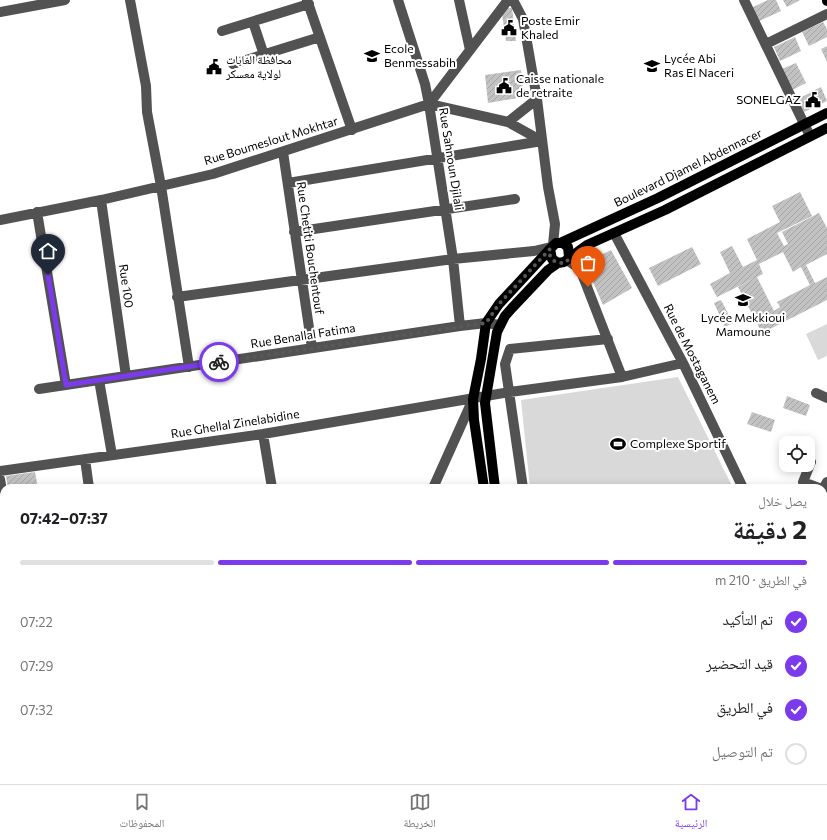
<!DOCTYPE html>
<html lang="ar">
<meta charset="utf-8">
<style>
body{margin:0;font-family:Commissioner,"Noto Naskh Arabic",sans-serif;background:#f6f6f6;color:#202124;direction:rtl;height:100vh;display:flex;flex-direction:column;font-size:15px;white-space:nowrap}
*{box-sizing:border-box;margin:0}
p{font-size:13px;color:#757577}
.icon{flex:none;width:22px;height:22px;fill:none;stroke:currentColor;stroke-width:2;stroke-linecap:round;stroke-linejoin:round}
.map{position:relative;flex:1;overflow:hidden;direction:ltr}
.side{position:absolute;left:0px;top:484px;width:827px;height:300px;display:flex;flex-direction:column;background:#fff;border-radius:12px 12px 0 0;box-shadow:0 2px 10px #0003;direction:rtl}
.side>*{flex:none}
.fabs{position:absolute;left:779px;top:436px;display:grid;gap:8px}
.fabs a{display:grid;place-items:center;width:36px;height:36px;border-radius:8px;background:#fff;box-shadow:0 2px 10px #0003;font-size:20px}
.pin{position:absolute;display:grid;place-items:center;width:34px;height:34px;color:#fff;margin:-41px -17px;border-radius:50% 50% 50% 0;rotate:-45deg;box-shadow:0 0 4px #0007}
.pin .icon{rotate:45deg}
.courier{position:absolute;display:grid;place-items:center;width:40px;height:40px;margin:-20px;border:3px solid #7c3aed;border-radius:50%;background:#fff;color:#222;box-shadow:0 1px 5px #0007}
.overview em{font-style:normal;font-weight:700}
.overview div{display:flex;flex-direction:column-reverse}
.overview{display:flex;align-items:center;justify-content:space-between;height:68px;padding:0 20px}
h1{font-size:26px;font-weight:700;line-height:30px}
.bar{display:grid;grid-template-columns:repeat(4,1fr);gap:6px 4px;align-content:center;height:48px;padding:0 20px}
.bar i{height:5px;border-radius:3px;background:#e0e0e0}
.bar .current{background:#7c3aed}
.bar p{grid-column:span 4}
ol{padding:0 20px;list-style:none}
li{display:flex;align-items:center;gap:12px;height:44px}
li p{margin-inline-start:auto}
li .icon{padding:4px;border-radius:50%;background:#7c3aed;color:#fff;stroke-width:4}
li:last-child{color:#757577}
li i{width:22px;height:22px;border:2px solid #e0e0e0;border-radius:50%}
.dock{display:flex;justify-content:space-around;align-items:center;height:56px;border-top:1px solid #e0e0e0;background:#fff;font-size:11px;color:#757577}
.dock a{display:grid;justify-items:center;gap:2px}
.dock .current{color:#7c3aed}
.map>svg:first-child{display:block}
.pitch{fill:#d9d9d9}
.building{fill:url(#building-hatch)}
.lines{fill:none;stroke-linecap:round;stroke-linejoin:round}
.minor{stroke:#525252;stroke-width:10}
.major{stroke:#000;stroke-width:10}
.done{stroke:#595959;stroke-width:4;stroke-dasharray:0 7.2}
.route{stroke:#7c3aed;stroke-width:5}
.labels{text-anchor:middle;stroke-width:4;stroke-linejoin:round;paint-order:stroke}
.poi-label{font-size:12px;fill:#000;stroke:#fff;text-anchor:start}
.street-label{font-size:12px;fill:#000;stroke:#fff}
</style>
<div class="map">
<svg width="827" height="784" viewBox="0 0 827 784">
<defs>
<pattern id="building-hatch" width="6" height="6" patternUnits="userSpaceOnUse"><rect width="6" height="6" fill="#c2c2c2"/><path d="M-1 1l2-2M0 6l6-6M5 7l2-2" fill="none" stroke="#a5a5a5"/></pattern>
</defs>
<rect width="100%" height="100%" fill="#fff"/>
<path class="pitch" d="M827,324v32l-9,4 -12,-26z
M678,377l55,111h-203l-9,-88z"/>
<path class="building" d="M768,0h8l5,11 -24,11 -6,-14z
M783,0h17l-13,7z
M506,8h6l4,33h-10l-4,-27z
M823,22l4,7v8l-18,9 -7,-14z
M795,37l6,14 -21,10 -6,-14z
M827,46v16l-6,-13z
M796,63l10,20 -14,7 -10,-21z
M521,70l3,27 -36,6 -3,-28z
M821,87l6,14 -23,11 -6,-13z
M800,192l12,24 -35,17 7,13 4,-2 -6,-12 37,-19 8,15v26l-21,11 9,18 12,-6v23l-65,33 -24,-46 19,-10 17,34 6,-4 -3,-5 33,-17 -9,-18 -8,5 -10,-20 -24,12 4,10 -46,23 -7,-13 20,-11 -10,-21 12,-6 11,21 14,-7 -10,-21 33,-17 -8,-16z
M692,247l9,17 -43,22 -9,-18z
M611,250l21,38 -29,17 -18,-42z
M721,300l12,23 -8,4 -11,-24z
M787,396l23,9 -4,11 -23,-8z
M752,412l23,8 -4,12 -24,-8z
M35,472l3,16h-30l-2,-12z
M571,780h15l2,4h-16z"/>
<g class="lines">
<path class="minor" d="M130,0l16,86 1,26 14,74 28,181
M307,0l45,130
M398,0l27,84 4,20 24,155 7,67
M459,0l11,50
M513,0l10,19 14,80 11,88 7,37 -2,21
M744,0l66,136
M0,12l65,-12
M253,22l11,33
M222,31l87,-27
M766,44l61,-30
M233,64l87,-27
M429,104l79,-104
M508,122l29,-23
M283,152l29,196
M288,183l254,-42
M101,200l25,176
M37,212l29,173
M0,220l101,-20 112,-26 216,-70 79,18 34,19
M294,232l221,-33
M614,233l69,130 60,125
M567,260l9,6 6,8 40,103
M177,297l276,-38 81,-8 17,-4
M99,380l13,75
M39,389l421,-63 26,-3 14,2
M816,393l11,5
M263,434l9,54
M85,459l4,29
M811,462l-8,20 16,6
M0,471l263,-37 247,-42 112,-15 61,-14
M0,479l4,24
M433,488l40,-89
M523,488l-18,-124 5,-15 98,-10
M823,489l4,-7
M0,561h4
M823,692l4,-1
M33,780l1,4
M123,780l1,4
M216,780l4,4
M321,780l1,4
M396,780l1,4
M538,780l1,4
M457,784v-4"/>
<path class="major" d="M827,0v1
M560,243l98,-45 169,-85
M569,257l-1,-10 -5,-4h-7l-6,6 2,10 6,4 6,-1 23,-17 78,-35 162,-82
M484,488l-10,-68 -1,-21 8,-40 5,-36 13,-19 51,-55
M495,488l-10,-85 12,-71 8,-16 7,-8 36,-38 10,-7
M823,534l4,-2
M823,543l4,-1
M0,742h4
M744,780l4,4
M756,780l5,4"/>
</g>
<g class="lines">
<path class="done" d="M219,362l267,-39 13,-19 51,-55v7l4,5 7,2 6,-3 12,10 9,17"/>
<path class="route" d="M48,275l18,110 153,-23"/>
</g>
<defs>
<symbol id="civic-bare" viewBox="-9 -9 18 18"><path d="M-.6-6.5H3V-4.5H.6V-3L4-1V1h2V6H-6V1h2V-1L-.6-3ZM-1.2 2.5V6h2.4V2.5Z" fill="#000" stroke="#fff" stroke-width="2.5" paint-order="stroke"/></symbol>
<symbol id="school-bare" viewBox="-9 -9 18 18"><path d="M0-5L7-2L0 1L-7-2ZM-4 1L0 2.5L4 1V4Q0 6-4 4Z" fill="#000" stroke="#fff" stroke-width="2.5" paint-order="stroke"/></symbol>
<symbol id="stadium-bare" viewBox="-9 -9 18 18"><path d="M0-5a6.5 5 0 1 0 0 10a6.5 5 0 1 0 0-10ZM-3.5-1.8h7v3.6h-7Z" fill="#000" stroke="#fff" stroke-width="2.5" paint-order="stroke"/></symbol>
</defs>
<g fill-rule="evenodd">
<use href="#civic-bare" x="498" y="17" width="22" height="22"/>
<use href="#school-bare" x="361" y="45" width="22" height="22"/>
<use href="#school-bare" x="641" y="55" width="22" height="22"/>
<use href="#civic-bare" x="203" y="56" width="22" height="22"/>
<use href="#civic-bare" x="493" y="75" width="22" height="22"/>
<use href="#civic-bare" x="802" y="89" width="22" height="22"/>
<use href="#school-bare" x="732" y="289" width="22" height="22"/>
<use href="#stadium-bare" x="607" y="433" width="22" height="22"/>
</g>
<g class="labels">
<g class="poi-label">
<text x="521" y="25">Poste Emir<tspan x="521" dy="14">Khaled</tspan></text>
<text x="384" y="53">Ecole<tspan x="384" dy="14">Benmessabih</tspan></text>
<text x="664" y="63">Lycée Abi<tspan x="664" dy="14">Ras El Naceri</tspan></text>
<text x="226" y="64">محافظة الغابات<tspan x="226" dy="14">لولاية معسكر</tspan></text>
<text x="516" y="83">Caisse nationale<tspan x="516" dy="14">de retraite</tspan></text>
<text x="801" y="104" text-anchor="end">SONELGAZ</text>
<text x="743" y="322" text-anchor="middle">Lycée Mekkioui<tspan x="743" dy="14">Mamoune</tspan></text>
<text x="630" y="448">Complexe Sportif</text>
</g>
<g class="street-label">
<text transform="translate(271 141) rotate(-17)" y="4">Rue Boumeslout Mokhtar</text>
<text transform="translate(451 159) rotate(81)" y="4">Rue Sahnoun Djilali</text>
<text transform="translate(688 168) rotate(-26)" y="4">Boulevard Djamel Abdennacer</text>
<text transform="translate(310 248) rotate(82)" y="4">Rue Chetiti Bouchentouf</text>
<text transform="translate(126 286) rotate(82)" y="4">Rue 100</text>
<text transform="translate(303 336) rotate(-9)" y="4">Rue Benallal Fatima</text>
<text transform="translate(692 354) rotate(63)" y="4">Rue de Mostaganem</text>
<text transform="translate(235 424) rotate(-9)" y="4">Rue Ghellal Zinelabidine</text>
</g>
</g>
</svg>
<div class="fabs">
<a><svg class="icon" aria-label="locate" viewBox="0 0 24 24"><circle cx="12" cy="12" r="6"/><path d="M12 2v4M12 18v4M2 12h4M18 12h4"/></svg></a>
</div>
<div class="pin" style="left:588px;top:287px;background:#ea580c"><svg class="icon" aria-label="bag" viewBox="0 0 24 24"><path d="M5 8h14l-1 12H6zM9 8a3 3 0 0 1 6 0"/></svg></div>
<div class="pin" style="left:48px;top:275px;background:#1f2937"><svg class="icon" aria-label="home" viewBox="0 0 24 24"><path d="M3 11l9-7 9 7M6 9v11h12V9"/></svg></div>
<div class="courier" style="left:219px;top:362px"><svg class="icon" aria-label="bike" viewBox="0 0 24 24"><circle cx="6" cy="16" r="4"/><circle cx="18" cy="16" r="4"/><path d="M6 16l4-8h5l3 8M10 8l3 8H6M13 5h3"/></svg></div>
<section class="side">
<div class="overview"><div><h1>2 دقيقة</h1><p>يصل خلال</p></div><em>07:37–07:42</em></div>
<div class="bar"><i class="current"></i><i class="current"></i><i class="current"></i><i></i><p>في الطريق · 210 m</p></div>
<ol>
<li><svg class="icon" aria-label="check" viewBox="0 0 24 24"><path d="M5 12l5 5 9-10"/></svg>تم التأكيد<p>07:22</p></li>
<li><svg class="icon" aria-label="check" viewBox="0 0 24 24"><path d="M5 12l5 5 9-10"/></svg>قيد التحضير<p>07:29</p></li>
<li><svg class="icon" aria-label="check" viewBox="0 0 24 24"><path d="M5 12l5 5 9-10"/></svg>في الطريق<p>07:32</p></li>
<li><i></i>تم التوصيل</li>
</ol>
</section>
</div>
<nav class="dock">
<a class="current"><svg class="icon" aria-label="home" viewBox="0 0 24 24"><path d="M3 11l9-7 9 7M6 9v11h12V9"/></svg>الرئيسية</a>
<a><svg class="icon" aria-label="map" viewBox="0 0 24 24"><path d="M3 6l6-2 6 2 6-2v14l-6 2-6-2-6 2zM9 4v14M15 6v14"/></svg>الخريطة</a>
<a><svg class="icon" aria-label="saved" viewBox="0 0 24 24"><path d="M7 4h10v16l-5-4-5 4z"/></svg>المحفوظات</a>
</nav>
